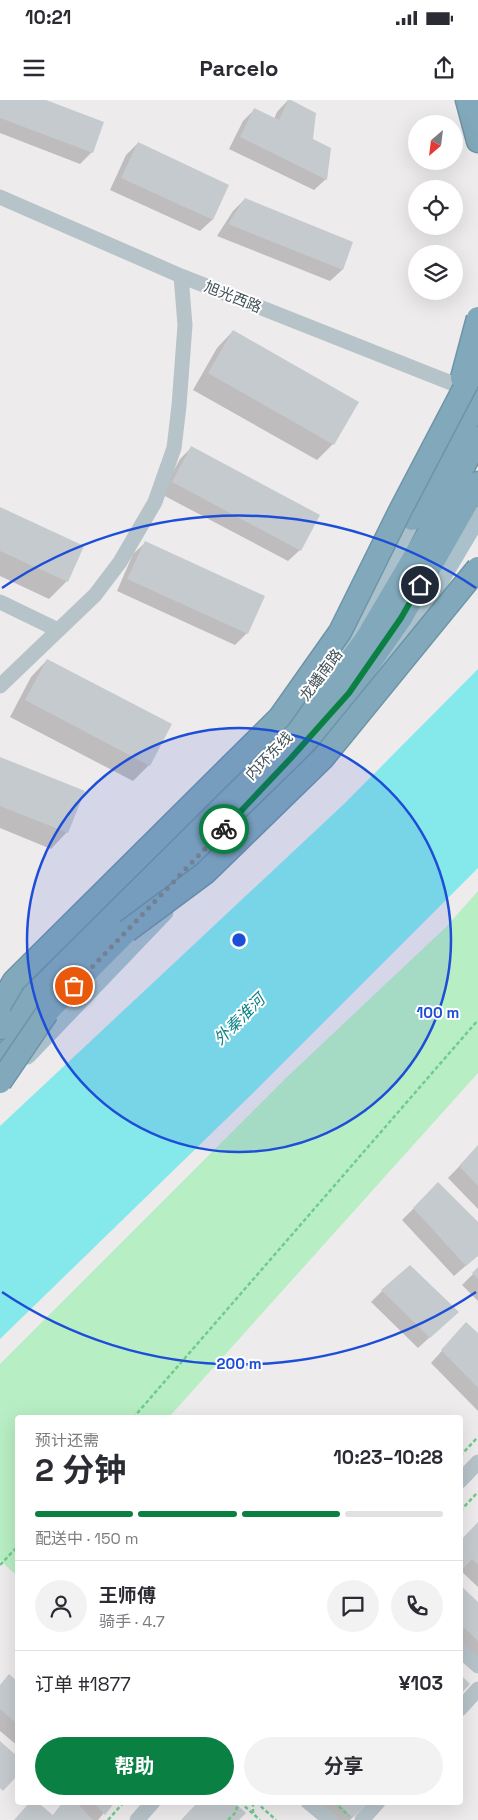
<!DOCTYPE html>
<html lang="zh">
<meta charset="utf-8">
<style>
body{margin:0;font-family:"Space Grotesk","Noto Sans SC",sans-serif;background:#f2f2f3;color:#2b2b33;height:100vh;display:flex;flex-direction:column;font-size:19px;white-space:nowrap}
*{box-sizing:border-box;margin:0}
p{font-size:16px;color:#7c7c81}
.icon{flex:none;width:28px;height:28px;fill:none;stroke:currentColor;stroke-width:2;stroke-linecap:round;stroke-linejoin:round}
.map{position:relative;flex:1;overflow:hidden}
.drawer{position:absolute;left:15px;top:1315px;width:448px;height:390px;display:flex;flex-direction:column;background:#fff;border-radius:5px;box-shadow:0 5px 20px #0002}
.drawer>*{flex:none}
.needle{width:32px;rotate:208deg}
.fabs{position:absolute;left:408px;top:15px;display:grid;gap:10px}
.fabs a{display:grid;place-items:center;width:55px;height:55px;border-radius:50%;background:#fff;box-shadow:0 5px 20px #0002;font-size:25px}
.pin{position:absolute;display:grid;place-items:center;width:42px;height:42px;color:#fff;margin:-21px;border:2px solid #fff;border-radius:50%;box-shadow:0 1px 5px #0007}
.courier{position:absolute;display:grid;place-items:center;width:50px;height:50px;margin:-25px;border:4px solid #0b8043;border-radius:50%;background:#fff;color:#222;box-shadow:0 1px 6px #0007}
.overview em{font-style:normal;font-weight:700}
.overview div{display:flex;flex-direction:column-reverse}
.overview{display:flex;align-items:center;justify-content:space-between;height:85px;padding:0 20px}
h1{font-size:32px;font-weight:700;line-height:38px}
.bar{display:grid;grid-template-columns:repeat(4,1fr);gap:8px 5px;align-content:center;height:60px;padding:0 20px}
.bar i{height:6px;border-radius:4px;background:#e1e1e2}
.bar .on{background:#0b8043}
.bar p{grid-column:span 4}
.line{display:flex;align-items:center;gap:12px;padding:0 20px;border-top:1px solid #e1e1e2}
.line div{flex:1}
.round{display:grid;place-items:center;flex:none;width:52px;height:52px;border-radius:26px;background:#f2f2f3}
.cta{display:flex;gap:10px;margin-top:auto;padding:10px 20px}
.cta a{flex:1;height:58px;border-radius:30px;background:#0b8043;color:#fff;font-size:20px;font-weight:700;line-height:58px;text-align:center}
.cta a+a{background:#f2f2f3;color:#2b2b33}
.status{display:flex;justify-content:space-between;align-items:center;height:35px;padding:0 25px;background:#fff;direction:ltr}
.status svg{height:14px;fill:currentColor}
header{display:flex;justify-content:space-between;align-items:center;height:65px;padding:0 20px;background:#fff;font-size:22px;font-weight:700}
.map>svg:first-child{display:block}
.green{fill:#b8eec3}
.water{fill:#85e9eb}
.shadow{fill:#0003}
.building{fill:#c5cace}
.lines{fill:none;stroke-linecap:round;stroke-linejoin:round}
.highway-casing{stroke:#6e94a7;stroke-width:25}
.path{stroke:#70cb8e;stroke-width:2.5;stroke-dasharray:4 2.5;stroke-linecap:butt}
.minor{stroke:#b6c3c9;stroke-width:15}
.major{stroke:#aac1cb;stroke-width:19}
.highway{stroke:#82a9bb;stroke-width:22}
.highway-bridge-casing{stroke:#6e94a7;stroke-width:25;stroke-linecap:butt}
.highway-bridge{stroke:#82a9bb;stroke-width:22}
.done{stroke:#80888c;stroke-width:5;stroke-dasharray:0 9}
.route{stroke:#0b8043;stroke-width:6}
.ring{fill:none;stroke:#1d4ed8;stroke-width:2.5}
.labels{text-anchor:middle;stroke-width:4;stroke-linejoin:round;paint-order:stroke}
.street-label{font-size:15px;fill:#445359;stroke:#fff}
.water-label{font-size:16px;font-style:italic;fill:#0d8387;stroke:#fff}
.centre{fill:#1d4ed8;stroke:#fff;stroke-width:2.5}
.ring-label{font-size:15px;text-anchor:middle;font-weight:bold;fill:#1d4ed8;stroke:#fff;stroke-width:4;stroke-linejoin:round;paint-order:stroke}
</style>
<div class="status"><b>10:21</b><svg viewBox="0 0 49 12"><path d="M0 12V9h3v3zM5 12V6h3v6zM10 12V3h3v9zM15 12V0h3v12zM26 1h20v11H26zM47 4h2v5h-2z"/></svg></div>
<header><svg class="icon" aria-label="menu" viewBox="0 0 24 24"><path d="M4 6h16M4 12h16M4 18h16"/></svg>Parcelo<svg class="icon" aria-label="share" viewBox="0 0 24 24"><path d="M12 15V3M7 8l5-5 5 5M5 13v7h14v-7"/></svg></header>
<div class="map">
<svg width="478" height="1720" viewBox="0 0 478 1720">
<rect width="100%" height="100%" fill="#eeebec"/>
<path class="green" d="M478,791v182l-309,344 -151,1 -1,158 -17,-16v-196l287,-287 159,-150z"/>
<path class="water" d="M478,569v199l-227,227 -251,244v-213l345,-323z"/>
<path class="shadow" d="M0,0h42l61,23 -11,29 -12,12 -80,-31z
M288,0l38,79 -12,11 -85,-41 14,-28 11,-11 20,9 3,-7z
M138,43l90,42 -16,35 -12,11 -90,-41 16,-35z
M245,99l106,43 -9,28 -12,11 -113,-45 16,-25z
M233,231l100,113 -16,16 -124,-70 24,-42z
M191,348l109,102 -12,11 -127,-67 19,-35z
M0,408l83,38 -17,36 -17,17 -49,-23z
M145,443l102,90 -12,12 -118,-54 16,-37z
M47,560l102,105 -16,16 -123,-64 21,-40z
M0,658l67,74 -16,17 -51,-21z
M478,1047v62l-30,-31z
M438,1084l40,40v31l-24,21 -52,-56z
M478,1169v32l-16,-16z
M382,1191l63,32 -27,25 -47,-46z
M466,1224l12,11v76l-47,-48z
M478,1423v64l-18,-17v-28z
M460,1487l18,17v60l-18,-17z
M18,1584v62l-18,-15v-46z
M64,1702h49l-15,18h-83l37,-4z
M304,1702h63l-17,18h-28z"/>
<path class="building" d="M0,0h46l58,22 -11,31 -93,-35z
M288,0h3l25,13 -3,26 18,9 -4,32 -87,-43 14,-29 25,12z
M138,42l91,43 -16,35 -92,-42z
M245,98l108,44 -10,28 -115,-46z
M233,230l126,72 -25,43 -126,-72z
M191,346l129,69 -19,36 -129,-69z
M0,407l84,39 -16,36 -68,-31z
M145,441l120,55 -17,38 -121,-55z
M47,559l125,65 -22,42 -125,-66z
M0,657l85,34 -17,42 -68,-27z
M478,1045v41l-19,-20z
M438,1082l40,40v34l-12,10 -53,-58z
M410,1165l49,47 -29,26 -49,-48z
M478,1167v12l-6,-6z
M466,1222l12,11v55l-37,-38z
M478,1422v43l-6,-6 -12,13v-31z
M460,1485l18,17v39l-18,-17z
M9,1574l9,8v43l-18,-16v-24z
M460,1574l10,10 -10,11z
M0,1641l18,16v18l-15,16 -3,-3z
M30,1702h7l16,13 10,-13h13l17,18h-79z
M93,1702h22l-10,13z
M198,1702h36l12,11 -7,7h-58z
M337,1702h31l-15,16z"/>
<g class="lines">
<defs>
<path id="highway" d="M467,0l11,41
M412,419l66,-117
M0,928l171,-171 145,-150 50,-68 72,-122 40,-79
M0,959l127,-128 164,-173 58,-65 52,-75 77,-135"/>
</defs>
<use href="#highway" class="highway-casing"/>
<path class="path" d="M133,1318l345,-398
M460,1356l18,-19
M460,1411l18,-19
M0,1465l18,-19
M240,1702l20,18
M256,1702l20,18
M334,1702l15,14
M253,1713v-11
M108,1720l16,-18
M228,1720l8,-8 2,-10"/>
<path class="minor" d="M0,97l181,79 288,114
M0,502l58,28
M0,586l95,-91 25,-33 35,-60 19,-54 5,-42 6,-81 -4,-49
M460,1381l18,-19
M460,1550l18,16
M460,1609l18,-20
M308,1702l22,18
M137,1720l16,-18
M362,1720l16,-18"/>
<path class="major" d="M363,591l52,-69 63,-106
M296,608l22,-23 47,-74 53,-106
M27,955l137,-143"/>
<use href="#highway" class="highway"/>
<defs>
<path id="highway-bridge" d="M462,278l16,-60
M127,831l78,-58 118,-115 155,-190
M0,905l14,-24 266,-264 60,-85 60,-121 78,-149
M0,982l47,-69"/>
</defs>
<use href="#highway-bridge" class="highway-bridge-casing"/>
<use href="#highway-bridge" class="highway-bridge"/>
</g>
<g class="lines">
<path class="done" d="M74,886l150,-157"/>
<path class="route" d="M224,729l67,-71 58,-65 52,-75 19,-33"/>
</g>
<circle cx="239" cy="840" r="212" fill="#1d4ed8" fill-opacity=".12"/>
<g class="ring">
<circle cx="239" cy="840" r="212"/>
<path d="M476 1192A424 424 0 0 1 2 1192M2 488A424 424 0 0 1 476 488"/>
</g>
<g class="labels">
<g class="street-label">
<text transform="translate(233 197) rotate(22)" y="5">旭光西路</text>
<text transform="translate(321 575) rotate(-53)" y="5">龙蟠南路</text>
<text transform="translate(269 656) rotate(-46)" y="5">内环东线</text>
</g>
<g class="water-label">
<text transform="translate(239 919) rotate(-45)" y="6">外秦淮河</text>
</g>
</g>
<circle cx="239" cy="840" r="8" class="centre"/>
<g class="ring-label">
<text x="438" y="918">100 m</text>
<text x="239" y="1269">200 m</text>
</g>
</svg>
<div class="fabs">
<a><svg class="needle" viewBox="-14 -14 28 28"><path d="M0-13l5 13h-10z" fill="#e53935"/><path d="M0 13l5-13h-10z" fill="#7c7c81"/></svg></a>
<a><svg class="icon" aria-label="locate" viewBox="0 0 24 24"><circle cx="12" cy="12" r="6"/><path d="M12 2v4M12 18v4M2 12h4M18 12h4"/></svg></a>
<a><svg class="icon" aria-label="layers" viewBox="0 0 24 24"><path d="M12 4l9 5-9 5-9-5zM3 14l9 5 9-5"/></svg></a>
</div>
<div class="pin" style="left:74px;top:886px;background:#ea580c"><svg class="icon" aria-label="bag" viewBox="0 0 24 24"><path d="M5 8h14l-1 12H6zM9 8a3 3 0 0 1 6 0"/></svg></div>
<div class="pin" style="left:420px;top:485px;background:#1f2937"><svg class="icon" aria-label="home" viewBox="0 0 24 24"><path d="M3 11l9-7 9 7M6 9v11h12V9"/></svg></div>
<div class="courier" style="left:224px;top:729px"><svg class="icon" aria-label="bike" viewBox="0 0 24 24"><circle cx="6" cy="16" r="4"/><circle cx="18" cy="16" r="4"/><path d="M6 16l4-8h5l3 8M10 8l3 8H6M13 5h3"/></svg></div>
<section class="drawer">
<div class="overview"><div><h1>2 分钟</h1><p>预计还需</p></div><em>10:23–10:28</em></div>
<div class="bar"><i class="on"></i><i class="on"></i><i class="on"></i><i></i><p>配送中 · 150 m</p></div>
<div class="line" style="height:90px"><a class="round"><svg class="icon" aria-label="person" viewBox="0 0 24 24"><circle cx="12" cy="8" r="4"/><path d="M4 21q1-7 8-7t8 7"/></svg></a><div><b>王师傅</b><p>骑手 · 4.7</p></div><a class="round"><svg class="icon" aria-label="chat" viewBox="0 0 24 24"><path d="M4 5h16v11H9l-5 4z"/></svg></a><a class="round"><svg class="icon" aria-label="phone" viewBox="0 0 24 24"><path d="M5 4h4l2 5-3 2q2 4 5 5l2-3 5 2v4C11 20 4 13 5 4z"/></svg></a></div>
<div class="line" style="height:65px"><div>订单 #1877</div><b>¥103</b></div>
<div class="cta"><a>帮助</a><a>分享</a></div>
</section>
</div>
